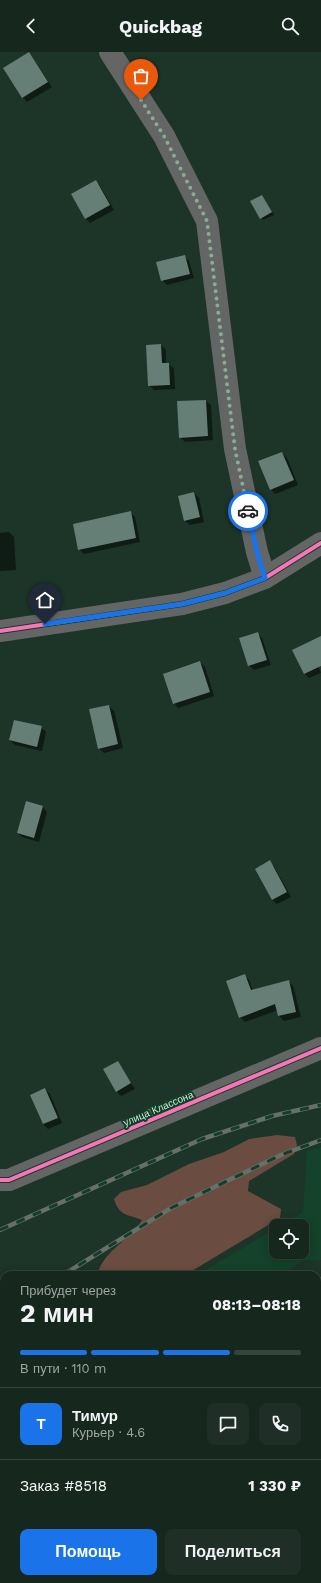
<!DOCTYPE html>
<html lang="ru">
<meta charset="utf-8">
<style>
body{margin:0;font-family:"Work Sans",sans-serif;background:#1f2f27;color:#f1f3f6;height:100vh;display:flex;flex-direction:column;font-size:15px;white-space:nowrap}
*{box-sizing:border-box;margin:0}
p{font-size:13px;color:#9ea5a4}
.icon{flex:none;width:22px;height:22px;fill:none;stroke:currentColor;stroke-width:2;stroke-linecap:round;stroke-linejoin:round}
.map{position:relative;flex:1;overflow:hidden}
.details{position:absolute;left:0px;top:1219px;width:321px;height:312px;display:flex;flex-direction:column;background:#16271e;border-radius:12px 12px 0 0;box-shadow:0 2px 10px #0003,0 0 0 1px #35443c}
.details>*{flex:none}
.tools{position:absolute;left:269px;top:1167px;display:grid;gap:8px}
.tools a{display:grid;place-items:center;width:40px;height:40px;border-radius:8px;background:#16271e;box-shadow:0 2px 10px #0003,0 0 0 1px #35443c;font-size:20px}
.pin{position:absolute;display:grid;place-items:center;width:34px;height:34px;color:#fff;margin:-41px -17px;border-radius:50% 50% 50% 0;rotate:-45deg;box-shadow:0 0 4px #0007}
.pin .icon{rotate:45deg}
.courier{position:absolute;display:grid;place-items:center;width:40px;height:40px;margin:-20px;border:3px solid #1a73e8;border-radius:50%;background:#fff;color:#222;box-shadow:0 1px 5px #0007}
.head em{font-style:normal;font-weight:700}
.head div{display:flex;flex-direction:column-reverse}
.head{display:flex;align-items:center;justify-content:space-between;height:68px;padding:0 20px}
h1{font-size:26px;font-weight:700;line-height:30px}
.bar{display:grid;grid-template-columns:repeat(4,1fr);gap:6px 4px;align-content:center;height:48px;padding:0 20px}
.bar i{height:5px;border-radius:3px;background:#35443c}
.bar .on{background:#1a73e8}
.bar p{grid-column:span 4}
.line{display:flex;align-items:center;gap:10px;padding:0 20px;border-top:1px solid #35443c}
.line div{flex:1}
.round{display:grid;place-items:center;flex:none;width:42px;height:42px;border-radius:8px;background:#1f2f27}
.cta{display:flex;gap:8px;margin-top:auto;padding:8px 20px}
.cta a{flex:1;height:46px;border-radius:8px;background:#1a73e8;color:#fff;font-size:16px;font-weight:700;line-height:46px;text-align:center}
.cta a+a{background:#1f2f27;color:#f1f3f6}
header{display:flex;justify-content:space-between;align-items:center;height:52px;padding:0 20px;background:#16271e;font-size:18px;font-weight:700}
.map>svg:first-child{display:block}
.built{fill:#14422b}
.green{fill:#6a4c41}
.shadow{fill:#0007}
.building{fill:#657e76}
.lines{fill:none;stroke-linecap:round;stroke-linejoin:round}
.path{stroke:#616864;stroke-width:2.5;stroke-dasharray:1 3;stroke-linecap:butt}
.minor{stroke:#636664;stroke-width:22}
.rail-casing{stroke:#66706a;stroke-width:4.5}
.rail{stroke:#133e28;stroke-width:3;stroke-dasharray:9;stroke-linecap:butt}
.cycleway-casing{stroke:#133e28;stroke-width:6}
.cycleway{stroke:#fb73b8;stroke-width:4}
.done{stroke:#8aac97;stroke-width:4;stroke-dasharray:0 7.2}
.route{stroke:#1a73e8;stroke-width:5}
.labels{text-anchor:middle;stroke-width:4;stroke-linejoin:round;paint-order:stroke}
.street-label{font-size:10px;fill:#c5ecd3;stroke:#133e28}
</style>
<header><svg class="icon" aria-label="back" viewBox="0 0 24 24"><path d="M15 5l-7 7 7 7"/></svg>Quickbag<svg class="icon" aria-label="search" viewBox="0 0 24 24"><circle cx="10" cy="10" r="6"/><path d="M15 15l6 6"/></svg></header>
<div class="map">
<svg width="321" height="1531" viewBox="0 0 321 1531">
<rect width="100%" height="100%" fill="#1d3428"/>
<path class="built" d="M321,1095v113l-18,1 -23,14h-83l79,-47v24h26v-26h-23l24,-14 4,-61z"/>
<path class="green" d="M277,1083l18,2 2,8 -3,9 -45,27 -1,10 33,18 -1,9 -95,57h-88c7,-25 32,-34 45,-55 -15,-6 -23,-4 -28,-21l7,-7 26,-7 42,-21 35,-12 25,-13z"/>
<path class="shadow" d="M29,1l23,34 -25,15 -4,-5z
M96,129l4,5 14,24 -24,13 -5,-5z
M262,144l12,19 -11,5 -2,-2z
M184,204l5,5 5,17 -27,7 -5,-5z
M161,293l5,5v14h3l5,5 1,20 -21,1 -5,-5z
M206,349l5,4 2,35 -28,2 -5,-5z
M282,401l5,5 11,27 -23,9 -4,-5z
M194,441l5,5 5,24 -14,3 -5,-4z
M130,460l5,5 5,25 -56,12 -5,-5z
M9,480l5,5 2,33 -16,1v-38z
M257,581l5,5 9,27 -17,5 -5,-5z
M311,597l10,24 -12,5 -4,-4z
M200,610l5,5 9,29 -36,12 -4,-5z
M109,654l5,5 9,37 -19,5 -5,-5z
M41,675l5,5 -4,19 -27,-6 -5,-5z
M43,755l4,5 -8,30 -17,-5 -4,-4z
M270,810l4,4 17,31 -14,7 -5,-4z
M244,923l5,5 4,10 35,-9 5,5 8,31 -17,4 -5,-5 -1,-6 -33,12 -5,-5z
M117,1010l18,27 -14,7 -4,-4z
M45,1037l5,5 12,29 -14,6 -5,-5 -12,-29z
M0,1349l4,3v50l-4,6z"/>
<path class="building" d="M29,0l19,30 -26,16 -19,-30z
M96,128l14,25 -25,14 -14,-25z
M262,143l10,17 -12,7 -10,-18z
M185,203l5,19 -29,7 -5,-19z
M161,292l1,19h7l1,22 -22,1 -2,-41z
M206,348l2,36 -29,2 -2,-37z
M282,400l12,28 -24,10 -12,-29z
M194,440l6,25 -16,4 -6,-25z
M131,459l5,27 -58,12 -5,-26z
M258,580l9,28 -19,6 -9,-28z
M321,584v30l-17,8 -12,-24z
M200,609l10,31 -37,12 -10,-30z
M109,653l9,39 -20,5 -9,-40z
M14,668l28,6 -5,21 -28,-7z
M26,749l17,5 -9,32 -17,-5z
M270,808l17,32 -15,8 -17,-31z
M245,922l6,16 38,-10 7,32 -18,4 -3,-12 -36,14 -13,-37z
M118,1009l13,22 -15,9 -13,-23z
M45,1036l13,30 -15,6 -13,-29z"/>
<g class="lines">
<path class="path" d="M46,1527l4,4"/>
<path class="minor" d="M110,0l54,84 43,85 28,228 22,103 8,26
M0,579l182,-27 43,-11 40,-15 56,-35
M0,1128h9l312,-132
M317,1238l4,-2
M317,1352h4
M0,1449l4,-5
M317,1486l4,-1
M0,1494h4"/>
<defs>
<path id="rail" d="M0,1178l202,-91 70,-23 49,-11
M63,1223l108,-67 110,-53 40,-15
M0,1262l4,-2"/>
</defs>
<use href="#rail" class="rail-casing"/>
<use href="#rail" class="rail"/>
<defs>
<path id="cycleway" d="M0,579l182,-27 43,-11 40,-15 56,-35
M0,1128h9l312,-132"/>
</defs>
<use href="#cycleway" class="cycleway-casing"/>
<use href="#cycleway" class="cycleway"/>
</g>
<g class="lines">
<path class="done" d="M141,48l23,36 43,85 28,228 13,62"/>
<path class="route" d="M45,572l137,-20 43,-11 40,-15 -8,-26 -9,-41"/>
</g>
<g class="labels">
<g class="street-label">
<text transform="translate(158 1056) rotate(-23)" y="4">улица Классона</text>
</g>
</g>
</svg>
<div class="tools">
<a><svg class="icon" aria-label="locate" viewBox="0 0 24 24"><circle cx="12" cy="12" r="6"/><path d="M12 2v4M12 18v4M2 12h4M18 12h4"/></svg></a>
</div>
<div class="pin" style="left:141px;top:48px;background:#ea580c"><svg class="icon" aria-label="bag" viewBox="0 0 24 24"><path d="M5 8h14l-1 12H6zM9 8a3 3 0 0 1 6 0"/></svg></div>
<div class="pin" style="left:45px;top:572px;background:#1f2937"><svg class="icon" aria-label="home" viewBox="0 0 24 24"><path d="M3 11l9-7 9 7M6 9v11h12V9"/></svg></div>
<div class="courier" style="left:248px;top:459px"><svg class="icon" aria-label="car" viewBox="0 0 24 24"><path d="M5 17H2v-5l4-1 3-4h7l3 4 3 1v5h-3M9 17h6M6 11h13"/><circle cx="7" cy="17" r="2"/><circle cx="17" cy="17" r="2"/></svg></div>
<section class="details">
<div class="head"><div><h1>2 мин</h1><p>Прибудет через</p></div><em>08:13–08:18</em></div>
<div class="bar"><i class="on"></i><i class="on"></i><i class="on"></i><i></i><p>В пути · 110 m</p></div>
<div class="line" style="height:72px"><b class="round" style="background:#1a73e8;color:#fff">Т</b><div><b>Тимур</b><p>Курьер · 4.6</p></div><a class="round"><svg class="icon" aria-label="chat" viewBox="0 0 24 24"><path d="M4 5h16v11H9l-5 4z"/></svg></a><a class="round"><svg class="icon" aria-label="phone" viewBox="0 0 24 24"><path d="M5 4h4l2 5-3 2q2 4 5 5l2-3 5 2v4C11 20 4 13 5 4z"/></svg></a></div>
<div class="line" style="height:52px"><div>Заказ #8518</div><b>1 330 ₽</b></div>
<div class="cta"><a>Помощь</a><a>Поделиться</a></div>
</section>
</div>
